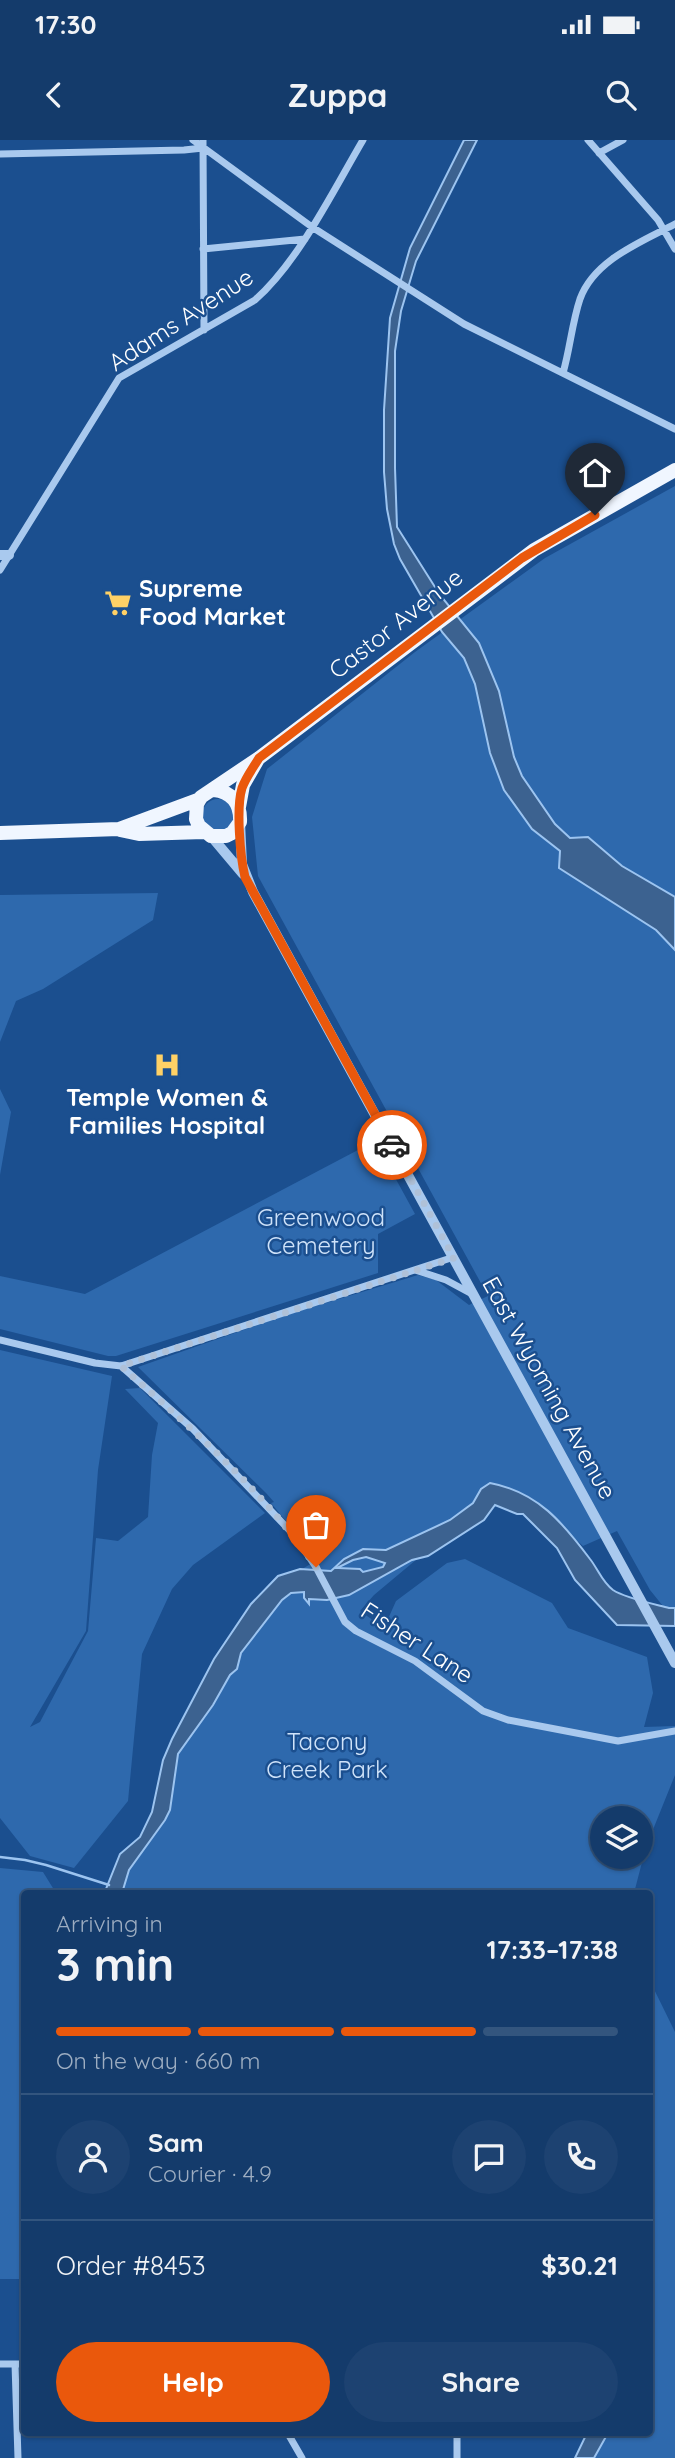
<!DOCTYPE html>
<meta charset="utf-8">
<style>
body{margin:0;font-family:Quicksand,sans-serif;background:#1d4271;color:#f1f3f6;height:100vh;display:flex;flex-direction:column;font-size:26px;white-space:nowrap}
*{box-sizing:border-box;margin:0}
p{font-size:23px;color:#9dadc1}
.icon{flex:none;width:38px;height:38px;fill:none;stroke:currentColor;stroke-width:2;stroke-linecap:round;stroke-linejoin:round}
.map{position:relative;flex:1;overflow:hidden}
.sheet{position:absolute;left:21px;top:1750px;width:632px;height:546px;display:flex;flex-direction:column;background:#143b6b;border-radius:7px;box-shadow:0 2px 5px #0004,0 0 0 2px #33557e}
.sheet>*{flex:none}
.buttons{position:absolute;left:590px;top:1666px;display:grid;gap:14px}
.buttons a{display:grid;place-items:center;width:63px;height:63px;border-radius:50%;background:#143b6b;box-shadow:0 2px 5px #0004,0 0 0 2px #33557e;font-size:35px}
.pin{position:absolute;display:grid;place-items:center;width:60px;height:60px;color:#fff;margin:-72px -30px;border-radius:50% 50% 50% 0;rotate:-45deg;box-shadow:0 0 7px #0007}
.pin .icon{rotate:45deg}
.courier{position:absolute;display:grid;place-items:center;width:70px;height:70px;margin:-35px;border:5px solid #ea580c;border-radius:50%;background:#fff;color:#222;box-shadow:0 2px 9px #0007}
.summary em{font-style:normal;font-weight:800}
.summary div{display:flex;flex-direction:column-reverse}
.summary{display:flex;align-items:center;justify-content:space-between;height:119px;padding:0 35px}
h1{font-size:46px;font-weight:800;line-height:52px}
.bar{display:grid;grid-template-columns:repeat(4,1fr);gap:10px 7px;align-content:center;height:84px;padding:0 35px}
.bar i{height:9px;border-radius:5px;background:#33557e}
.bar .active{background:#ea580c}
.bar p{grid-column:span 4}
.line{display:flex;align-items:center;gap:18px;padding:0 35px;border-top:2px solid #33557e}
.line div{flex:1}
.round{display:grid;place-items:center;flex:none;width:74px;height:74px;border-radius:37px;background:#1d4271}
.button{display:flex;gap:14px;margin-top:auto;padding:14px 35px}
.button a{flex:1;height:80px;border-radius:42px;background:#ea580c;color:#fff;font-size:28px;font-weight:800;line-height:80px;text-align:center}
.button a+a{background:#1d4271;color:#f1f3f6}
.status{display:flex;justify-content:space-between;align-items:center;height:49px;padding:0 35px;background:#143b6b;direction:ltr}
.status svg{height:19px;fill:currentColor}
header{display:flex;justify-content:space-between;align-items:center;height:91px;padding:0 35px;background:#143b6b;font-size:32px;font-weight:800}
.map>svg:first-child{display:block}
.green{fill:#2e69ad;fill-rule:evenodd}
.water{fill:#3c6290;stroke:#9cc4f0;stroke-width:2;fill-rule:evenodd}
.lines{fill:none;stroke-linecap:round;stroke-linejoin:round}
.stream{stroke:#9cc4f0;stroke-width:2.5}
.minor{stroke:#a9c9ee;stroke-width:7}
.tertiary{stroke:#a9c9ee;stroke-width:10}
.primary{stroke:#f0f6ff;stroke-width:14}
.done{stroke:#afc1d8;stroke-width:7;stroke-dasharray:0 12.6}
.route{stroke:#ea580c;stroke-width:9}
.labels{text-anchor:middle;stroke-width:5;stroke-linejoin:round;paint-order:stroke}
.street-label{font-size:24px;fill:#fff;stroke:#1b4f8f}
.poi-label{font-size:24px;font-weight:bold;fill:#fff;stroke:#1b4f8f;text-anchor:start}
.park-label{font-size:24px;fill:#cfe3fa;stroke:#1b4f8f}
</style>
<div class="status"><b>17:30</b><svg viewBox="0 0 49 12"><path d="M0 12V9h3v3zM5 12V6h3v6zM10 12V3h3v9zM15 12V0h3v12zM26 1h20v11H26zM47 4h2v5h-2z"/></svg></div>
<header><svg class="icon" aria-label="back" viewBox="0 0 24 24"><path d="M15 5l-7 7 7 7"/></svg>Zuppa<svg class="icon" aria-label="search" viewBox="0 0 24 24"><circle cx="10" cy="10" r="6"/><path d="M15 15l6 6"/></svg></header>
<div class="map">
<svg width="675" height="2318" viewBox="0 0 675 2318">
<rect width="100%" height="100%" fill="#1b4f8f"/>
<path class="green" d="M675,346v1135l-25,-31 -33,-59 -34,15 -25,-23 -68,-25 -116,97 -14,16 24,17 12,-27 51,-38 18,-4 87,44 16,25 79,29 6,36 -9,34 31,-1v49l-29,72 -12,46 -524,1 42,-69 13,-63 118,-181 37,-23 -6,-3 -43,-52 3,-1 -8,-9 -128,-126 148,-52 132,-40 18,5 33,25 19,-9 -230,-420 -6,-59 15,-48 148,-117 130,-94zM602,1678h38v39h-38z
M202 675a16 16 0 1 1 32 0a16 16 0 1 1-32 0Z
M158,753l-5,27 -110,69 -27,12 -16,41v-147z
M0,949l11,23 -11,63z
M375,1001l40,73 -37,20v39l-262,83h-8l-108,-27v-53l85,18z
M0,1210l112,26 -14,94 -12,161 -56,96 10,-5 48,-91 8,-93 22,3 30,-24 4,-62 6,-32 -33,-34 15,-1 125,125 -72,52 -21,24 -30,65 -14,147 -54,67 -44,-12 -30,-38z
M0,1728l43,4 13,21 -32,1v385h-24z
M649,1839l26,53v426h-94l16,-25 52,-1z"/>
<path class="water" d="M464,0h13l-61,121 -15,50 -6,40v117l2,59 43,68 39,48 20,48 15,66 8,19 33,48 15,14 18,-1 34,29 53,31v53l-19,-20 -97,-62 1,-17 -28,-22 -28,-39 -14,-37 -15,-69 -11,-26 -22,-26 -42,-73 -6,-15 -7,-35 -3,-37v-62l6,-92 20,-70z
M490,1343c48,9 73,40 100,76 8,10 12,23 23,31 12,8 41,14 56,18h6v18l-58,-1 -42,-45 -18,-32 -34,-34h-6l-22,-9 -11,15 -56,36 -16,4 -63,35 -22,5 -18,-1v5l-5,-6v-6l-13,1 -9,7 -41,53 -4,16 -7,6 -17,30 -35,49 -8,56 -5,10 -36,50 -7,23 -18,1 16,-40 20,-17 12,-25 11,-52 9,-21 42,-80 37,-55 27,-28 22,-7 31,2 13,-12 19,-10 23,1 64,-30 23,-17 8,-14zM366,1417l19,6 -2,4 -20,5 -3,-3 -23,-1 16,-8z
M587,2293h21l-14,25h-19z"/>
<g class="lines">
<path class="stream" d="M0,1717l25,3 21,5 63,20"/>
<path class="minor" d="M193,0l119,87 152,97 211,105
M203,0l1,190
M588,0l70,80 17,29
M599,13l24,-13
M0,14l184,-4 19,-2
M203,109l102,-10
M563,233c7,-24 9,-50 17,-74 14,-39 61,-57 95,-75
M0,430l119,-192 136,-78c44,-39 78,-109 108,-160
M415,1130l31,10 26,14
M0,1200l95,23 26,3 333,-109
M121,1226l72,63 101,106 22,32 29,55 11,9 59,30 68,50 25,9 110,21 57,-10
M0,2224h24
M15,2224l3,94
M287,2292l15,26
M457,2292v26"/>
<path class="tertiary" d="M0,415h9
M240,682l2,42 11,28 422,771
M211,696l32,38"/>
<path class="primary" d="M214,650c18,2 27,13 26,32l-8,11 -6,3h-15l-12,-10 -3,-7 1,-15 4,-7 58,-39 275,-208 141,-80
M239,667l4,-22 15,-26
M120,690l19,4 65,-2
M0,693l119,-4 81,-30"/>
</g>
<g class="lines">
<path class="done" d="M316,1427c-53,-77 -126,-140 -195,-201l333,-108 -62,-113"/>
<path class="route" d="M392,1005l-147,-268c-5,-21 -9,-69 -3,-89 4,-11 11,-20 17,-30l263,-200 73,-43"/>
</g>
<defs>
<symbol id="supermarket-bare" viewBox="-9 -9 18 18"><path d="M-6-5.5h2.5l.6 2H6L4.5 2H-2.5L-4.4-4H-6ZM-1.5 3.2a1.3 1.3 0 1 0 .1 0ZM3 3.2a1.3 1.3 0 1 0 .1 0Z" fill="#ffd166" stroke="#1b4f8f" stroke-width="2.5" paint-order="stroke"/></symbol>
<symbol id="hospital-bare" viewBox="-9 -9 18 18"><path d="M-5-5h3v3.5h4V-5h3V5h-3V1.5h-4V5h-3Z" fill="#ffd166" stroke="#1b4f8f" stroke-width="2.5" paint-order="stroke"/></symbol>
</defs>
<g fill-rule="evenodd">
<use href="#supermarket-bare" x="99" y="444" width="38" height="38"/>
<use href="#hospital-bare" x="148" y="906" width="38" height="38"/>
</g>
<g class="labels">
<g class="street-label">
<text transform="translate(181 180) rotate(-33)" y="8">Adams Avenue</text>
<text transform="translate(396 484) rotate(-38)" y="8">Castor Avenue</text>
<text transform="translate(549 1248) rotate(61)" y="8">East Wyoming Avenue</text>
<text transform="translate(417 1503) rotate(33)" y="8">Fisher Lane</text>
</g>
<g class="poi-label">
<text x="139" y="457">Supreme<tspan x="139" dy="28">Food Market</tspan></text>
<text x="167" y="966" text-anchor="middle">Temple Women &amp;<tspan x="167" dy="28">Families Hospital</tspan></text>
</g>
<g class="park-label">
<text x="321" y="1086">Greenwood<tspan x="321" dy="28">Cemetery</tspan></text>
<text x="327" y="1610">Tacony<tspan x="327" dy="28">Creek Park</tspan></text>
</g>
</g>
</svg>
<div class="buttons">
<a><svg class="icon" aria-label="layers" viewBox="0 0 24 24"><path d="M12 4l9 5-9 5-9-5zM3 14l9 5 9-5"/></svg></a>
</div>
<div class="pin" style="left:316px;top:1427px;background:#ea580c"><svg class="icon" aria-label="bag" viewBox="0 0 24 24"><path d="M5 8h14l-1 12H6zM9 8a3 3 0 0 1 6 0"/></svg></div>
<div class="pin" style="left:595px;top:375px;background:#1f2937"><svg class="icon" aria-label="home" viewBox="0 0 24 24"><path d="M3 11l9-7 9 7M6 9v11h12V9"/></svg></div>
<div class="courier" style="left:392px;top:1005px"><svg class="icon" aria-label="car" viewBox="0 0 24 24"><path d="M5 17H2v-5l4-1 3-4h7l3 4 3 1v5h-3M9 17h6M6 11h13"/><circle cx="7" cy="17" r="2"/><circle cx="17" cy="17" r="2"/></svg></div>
<section class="sheet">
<div class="summary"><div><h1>3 min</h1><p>Arriving in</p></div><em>17:33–17:38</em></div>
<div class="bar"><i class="active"></i><i class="active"></i><i class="active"></i><i></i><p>On the way · 660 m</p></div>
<div class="line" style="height:126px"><a class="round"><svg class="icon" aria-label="person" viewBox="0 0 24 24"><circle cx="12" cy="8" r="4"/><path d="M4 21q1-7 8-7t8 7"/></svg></a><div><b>Sam</b><p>Courier · 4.9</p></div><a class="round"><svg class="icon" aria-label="chat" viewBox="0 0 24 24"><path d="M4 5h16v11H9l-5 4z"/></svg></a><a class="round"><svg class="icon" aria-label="phone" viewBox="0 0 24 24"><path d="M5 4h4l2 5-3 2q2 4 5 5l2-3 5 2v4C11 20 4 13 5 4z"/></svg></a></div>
<div class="line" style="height:91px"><div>Order #8453</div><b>$30.21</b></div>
<div class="button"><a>Help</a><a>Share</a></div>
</section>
</div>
